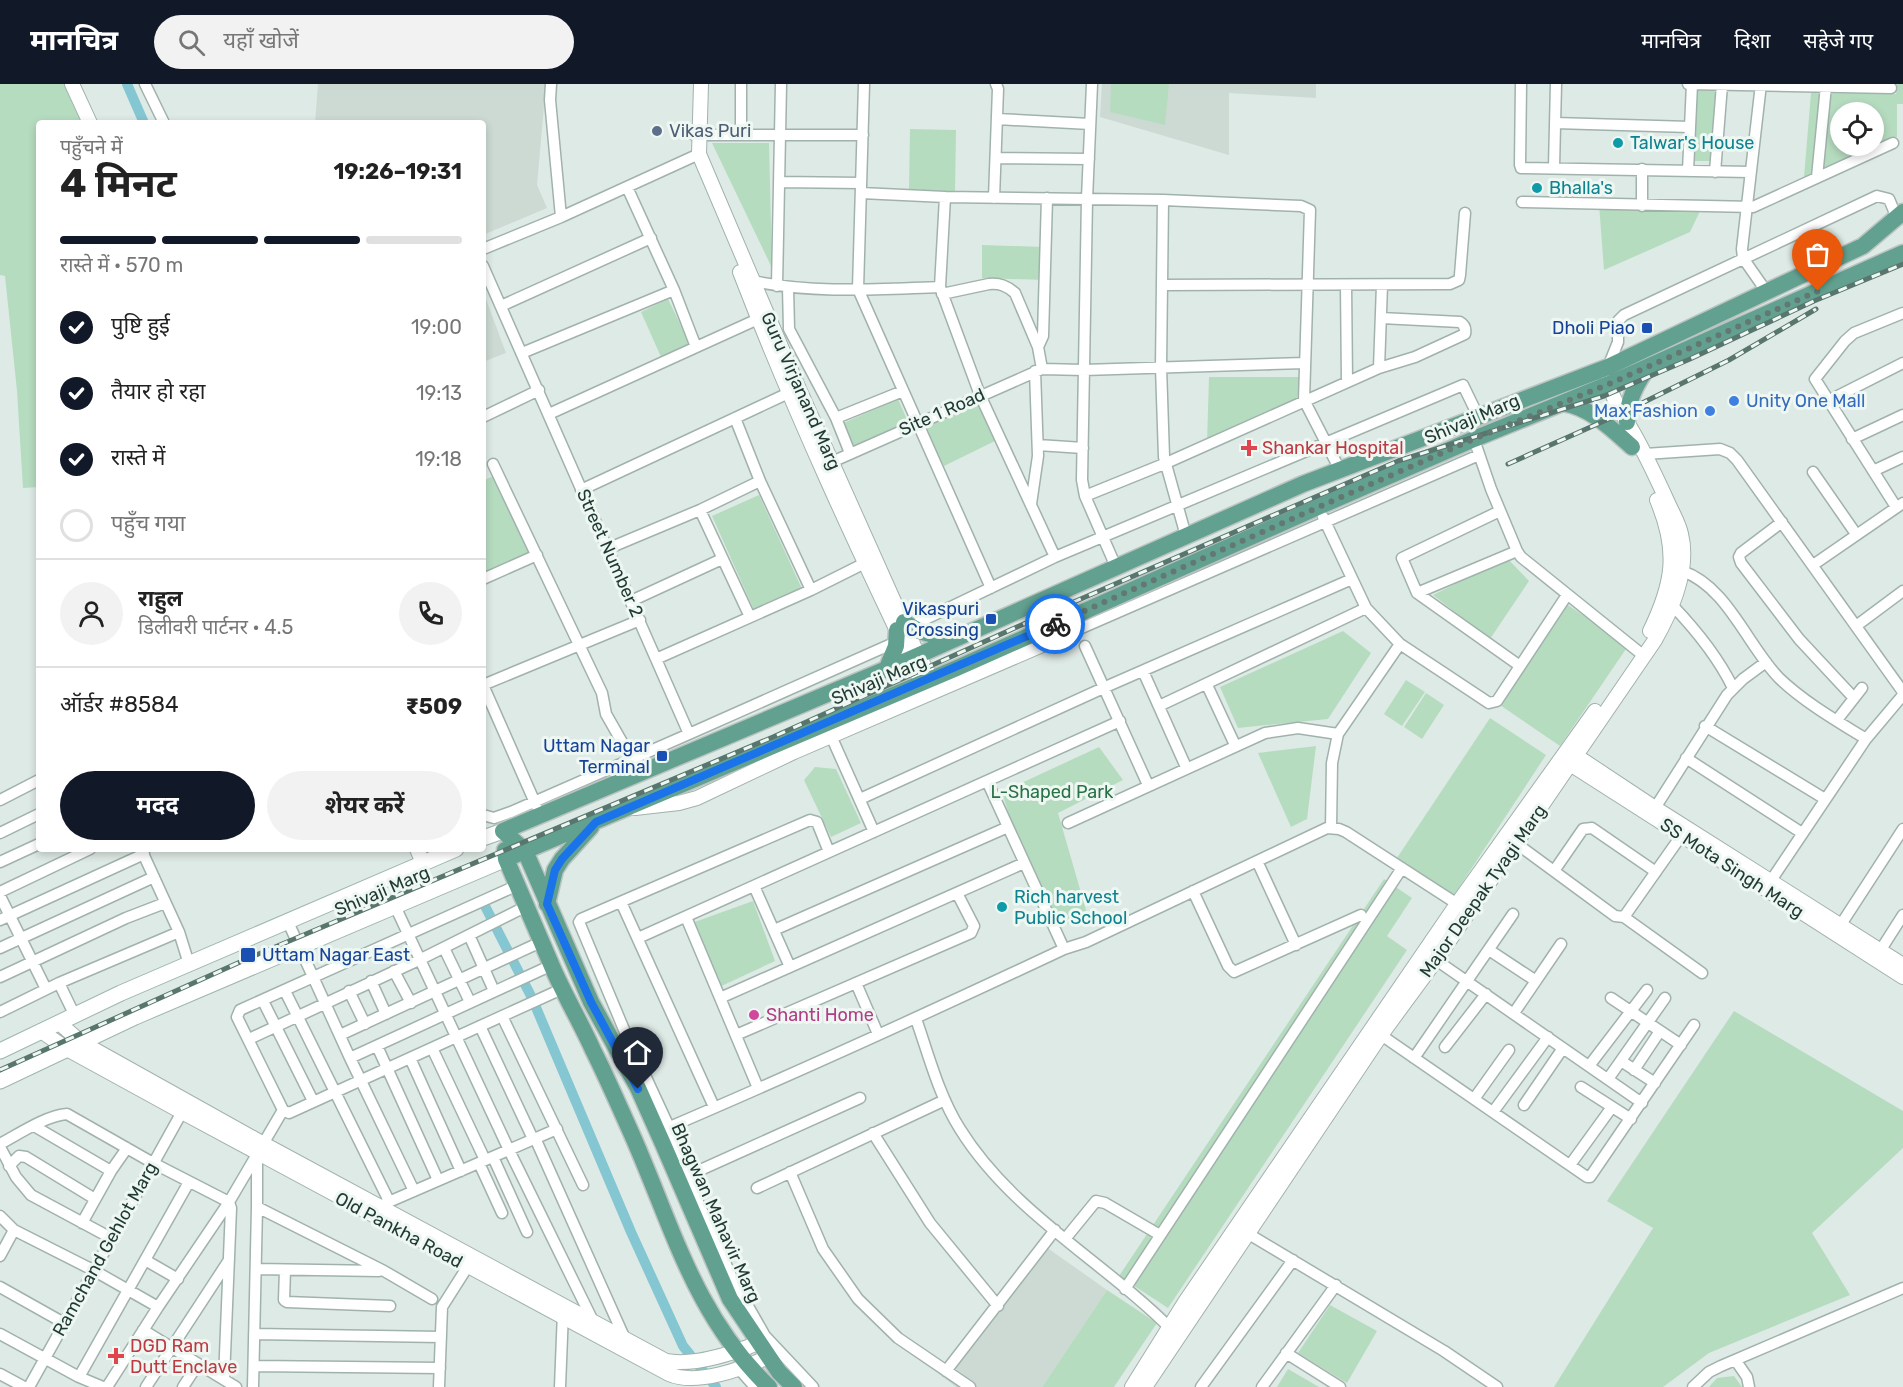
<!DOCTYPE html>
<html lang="hi">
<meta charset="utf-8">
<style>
body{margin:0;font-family:Rubik,"Noto Sans Devanagari",sans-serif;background:#f2f2f2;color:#222;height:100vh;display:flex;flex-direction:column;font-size:22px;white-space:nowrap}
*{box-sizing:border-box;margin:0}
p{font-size:20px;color:#767676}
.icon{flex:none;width:33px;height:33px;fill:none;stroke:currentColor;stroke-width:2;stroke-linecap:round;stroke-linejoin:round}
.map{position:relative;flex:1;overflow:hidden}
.side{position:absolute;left:36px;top:36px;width:450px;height:732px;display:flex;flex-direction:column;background:#fff;border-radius:6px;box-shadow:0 3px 9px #0003}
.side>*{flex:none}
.controls{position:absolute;left:1830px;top:18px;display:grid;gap:12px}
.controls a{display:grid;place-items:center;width:54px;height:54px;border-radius:50%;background:#fff;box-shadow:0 3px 9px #0003;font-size:30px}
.pin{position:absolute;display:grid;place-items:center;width:51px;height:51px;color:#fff;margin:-62px -26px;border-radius:50% 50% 50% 0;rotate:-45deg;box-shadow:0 0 6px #0007}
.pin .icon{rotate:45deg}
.courier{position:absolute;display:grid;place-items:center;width:60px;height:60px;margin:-30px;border:4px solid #1a73e8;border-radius:50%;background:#fff;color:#222;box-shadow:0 2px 8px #0007}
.head em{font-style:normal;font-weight:700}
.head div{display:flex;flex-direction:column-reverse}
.head{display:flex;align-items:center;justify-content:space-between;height:102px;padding:0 24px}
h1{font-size:39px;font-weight:700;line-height:45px}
.bar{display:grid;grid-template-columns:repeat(4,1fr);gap:9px 6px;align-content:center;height:72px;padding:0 24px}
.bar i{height:8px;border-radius:4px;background:#e0e0e0}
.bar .selected{background:#111827}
.bar p{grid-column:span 4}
.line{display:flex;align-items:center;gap:15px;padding:0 24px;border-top:2px solid #e0e0e0}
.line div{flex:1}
.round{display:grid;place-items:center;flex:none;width:63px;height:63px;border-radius:32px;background:#f2f2f2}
ol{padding:0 24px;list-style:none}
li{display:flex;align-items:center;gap:18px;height:66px}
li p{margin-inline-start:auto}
li .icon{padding:6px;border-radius:50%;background:#111827;color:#fff;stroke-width:4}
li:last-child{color:#767676}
li i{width:33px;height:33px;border:3px solid #e0e0e0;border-radius:50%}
.action{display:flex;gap:12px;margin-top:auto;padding:12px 24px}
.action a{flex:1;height:69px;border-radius:36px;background:#111827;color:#fff;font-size:24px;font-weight:700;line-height:69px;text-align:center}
.action a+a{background:#f2f2f2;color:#222}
header{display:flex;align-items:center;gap:36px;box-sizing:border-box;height:84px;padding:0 30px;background:#111827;color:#fff}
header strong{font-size:28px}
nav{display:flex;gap:33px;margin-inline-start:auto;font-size:21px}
.search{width:420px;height:54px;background:#f2f2f2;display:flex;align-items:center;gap:15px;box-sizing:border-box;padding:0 21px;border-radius:33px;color:#767676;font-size:22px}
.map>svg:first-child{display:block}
.built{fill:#cddad4}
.green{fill:#b6dcc0;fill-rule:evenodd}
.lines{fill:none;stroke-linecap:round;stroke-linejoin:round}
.canal{stroke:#84c6d1;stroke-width:10}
.minor-casing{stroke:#a1b2ac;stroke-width:13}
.tertiary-casing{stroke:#a1b2ac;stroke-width:16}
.secondary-casing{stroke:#9db6ad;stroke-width:17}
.primary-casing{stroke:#bcc4c2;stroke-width:19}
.minor{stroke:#fff;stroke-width:10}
.tertiary{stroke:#fff;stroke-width:14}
.secondary{stroke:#fff;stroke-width:15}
.primary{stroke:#62a190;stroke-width:16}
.rail-casing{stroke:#59766e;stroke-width:5}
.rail{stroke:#eff7f3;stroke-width:3;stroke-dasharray:9;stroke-linecap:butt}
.done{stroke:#627871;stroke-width:6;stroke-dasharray:0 10.8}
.route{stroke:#1a73e8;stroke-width:8}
.service-dot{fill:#5c6f8a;stroke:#eff7f3;stroke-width:2}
.culture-dot{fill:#0f9aa8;stroke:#eff7f3;stroke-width:2}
.transit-dot{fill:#1a4fb4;stroke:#eff7f3;stroke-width:2}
.shop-dot{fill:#3f7fe0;stroke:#eff7f3;stroke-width:2}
.health-dot{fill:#e0444e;stroke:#eff7f3;stroke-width:2}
.hotel-dot{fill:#d1479c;stroke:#eff7f3;stroke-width:2}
.labels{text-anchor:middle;stroke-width:6;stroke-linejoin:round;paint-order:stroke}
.service-label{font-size:18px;fill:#4e5e75;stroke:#eff7f3;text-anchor:start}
.culture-label{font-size:18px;fill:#0d838f;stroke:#eff7f3;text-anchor:start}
.transit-label{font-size:18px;fill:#164399;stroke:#eff7f3;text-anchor:end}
.street-label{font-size:18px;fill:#1f3a33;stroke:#eff7f3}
.shop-label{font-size:18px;fill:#366cbe;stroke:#eff7f3;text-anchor:start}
.health-label{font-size:18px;fill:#be3a42;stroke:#eff7f3;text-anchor:start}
.park-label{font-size:18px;fill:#297245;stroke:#eff7f3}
.hotel-label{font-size:18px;fill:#b23c85;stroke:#eff7f3;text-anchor:start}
</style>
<header>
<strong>मानचित्र</strong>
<div class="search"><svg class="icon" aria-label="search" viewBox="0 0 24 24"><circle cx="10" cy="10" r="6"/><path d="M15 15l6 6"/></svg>यहाँ खोजें</div>
<nav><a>मानचित्र</a><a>दिशा</a><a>सहेजे गए</a></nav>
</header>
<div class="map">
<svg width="1903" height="1303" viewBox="0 0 1903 1303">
<rect width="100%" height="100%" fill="#deeae5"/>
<path class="built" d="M318,0h228l-9,101 10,23 -64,27v-112h-168z
M1102,0h214v14l-87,-5v62l-129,-38z
M483,207l23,62 -23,9z
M1039,1158l68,48 -65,97h-86l-18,-14z"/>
<path class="green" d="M0,0h64l19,39h-44v364l-16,1 -6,-97 -12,-115 -5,-1z
M1111,0h58l-4,41 -55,-13z
M1897,0h6v20h-6v33l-34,16 -59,24 7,-84 85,1zM1840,28h34v34h-34z
M1694,6l25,1 -6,70h-21z
M910,45l46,1 -1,62 -46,-3z
M712,59h57l3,125z
M1599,120l102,5 -11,23 -86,38z
M982,161l63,2 -1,33 -62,-2z
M668,215l22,45 -29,13 -20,-45z
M1209,293h90l-2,28 -90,38z
M898,315l10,23 -58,26 -11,-23z
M980,318l17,38 -53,26 -20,-38z
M495,391l36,84 -48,20v-98z
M759,411l43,94 -48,21 -42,-94z
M1507,474l22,23 -39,58 -57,-44z
M1565,519l63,43 -68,100 -63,-43z
M1343,547l28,22 -43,66 -90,9 -18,-41z
M1406,596l19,12 -23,34 -18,-12z
M1426,609l18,12 -22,34 -18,-12z
M1490,634l56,37 -92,140 -57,-37z
M1316,662l-9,73 -16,8 -33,-74z
M1099,663l24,33 -65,33 30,104 -33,11 -42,-100 -11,-36z
M815,683l21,2 25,54 -30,14 -27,-57z
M1384,795l28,19 -25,38 20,14 -239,358 -49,-32z
M753,817l22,60 -60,28 -26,-65z
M1734,927l169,100v37l-91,85 38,62 -141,58 -46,34h-109l99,-159 -46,-27z
M1107,1206l50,33 -43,64h-72z
M1330,1221l47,26 -30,52 -49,-30z
M1288,1285l31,18h-42z
M1734,1292l8,11h-33l8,-9z"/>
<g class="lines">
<path class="canal" d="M127,0l17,39
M485,822l47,92 99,234 52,114 33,41"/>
<defs>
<path id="minor" d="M145,0l19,39
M551,0l-1,16 11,117
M864,0l-6,205 133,299
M1092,0l-5,115 -5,281 3,16 31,71
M1521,0l-1,81 1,3 230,4
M1688,0l203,4
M1761,0l-19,165 1,9 23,33
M997,35l93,5
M1555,39l135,4
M694,51h169
M741,51v-51
M996,74l93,1
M1554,83l2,-83
M1688,87l4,-87
M1715,88l7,-87
M1817,93l9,-91
M779,98l82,1
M627,103l47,103 22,57
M861,109l84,4 218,3 -2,167 3,90 22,79
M945,113l-5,90 40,108 75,162
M994,114l4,-109 -2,-5
M1163,116l138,6 9,4 -6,190 36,70
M1522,118l231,5 140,-64
M1642,122v-37
M483,165l78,-32 138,-63
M483,182l206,468 207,-92
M753,197c61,13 125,8 187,6
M1163,201l287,-1 9,-4 1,-5 5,-62
M1346,201l1,97
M777,202l4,-202
M788,203l1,42 47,89 14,35
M942,210l47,-10c11,-1 18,2 26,9l23,54 4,22
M501,222l150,-68
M1038,263l5,-11 4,-138
M522,269l152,-63
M1608,283l10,-25v-21l6,-6 253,-119 12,3 8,19
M1379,284l3,-83
M1828,317l75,-38
M549,330l209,-95
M483,333l56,-27
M735,334l25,63 51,109
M836,334l67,-27
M1852,355l51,-24
M1038,361l45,3
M1477,364l14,41 26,62 4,6 123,99
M1645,370l75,-5 10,4 7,7 166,232
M493,380l109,229 4,21 25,44
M825,381l217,-96 42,1 221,-7
M1873,387l30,-14
M1813,388l43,62
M581,406l214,-100
M1085,412l79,-32 215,-96 36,-11 50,-23c1,-5 0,-9 -5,-12l-79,-4
M1031,420l7,-48 -3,-85
M1896,423l-81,-128 30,-38 9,-8 49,-20
M700,426l50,107
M1500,427l-98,47 15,35 103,73
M1323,433l43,91 34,36 89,59 8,-2 70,-106
M1782,438l-41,31 -2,4 2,6 58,76 54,58
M607,465l93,-39 60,-29
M1813,481l90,-62
M1682,487c45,15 65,74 97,107 25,24 58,43 87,61
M483,495l54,-24
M1417,509l100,-42
M631,517l91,-42
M1672,521c24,25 46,52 61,83
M911,542l144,-69 408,-172 15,31
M1856,542l47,-35
M1077,546l402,-175
M1085,562l63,139
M656,575l155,-69 54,-27
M1143,587l43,96
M483,601l157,-65
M483,601l53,120
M1207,601l28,60
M1159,622l207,-98
M1837,636l25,-32
M1705,642l120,73
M831,652l43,96
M1686,674l116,75
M987,697l77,168
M860,715l250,-114 242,-106
M0,716l39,-20
M1655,724l72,-113 16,-16 23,-17
M483,731l11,3 17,-6 178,-78
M1068,739l197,-90 33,-5 40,6
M1331,744l1,-65 6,-29 62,-90
M0,749l39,-19
M1517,760l98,72 9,1 78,56
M141,765l38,83 10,32
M1257,777l39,84
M0,778l39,-18
M1554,787l29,-42 9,-1 64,44
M518,801l-278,125 -3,7 46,93 6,3 275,-125
M754,802l36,81
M1766,804l100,-149 37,-44
M1193,807l35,75 6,6 127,-57
M0,808l90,-43
M0,812l46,93
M621,818l93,205
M395,822l114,244 85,173
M686,833l72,171
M1624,833l57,-81
M0,836l144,-66
M288,838l62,136 64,133
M1840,842l63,-97
M774,846l234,-103
M469,851l25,56
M638,854l482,-217
M0,864l154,-71
M444,864l26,54
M1489,866l47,31
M1880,867l23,-36
M1436,876l206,143
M394,887l17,32
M0,893l126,-59 39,-15
M371,897l15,33
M59,899l16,33
M856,899l22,51
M285,907l104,210
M349,907l16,33
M720,914l304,-135
M1611,914l70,47
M263,917l50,100
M0,928l59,-29 120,-51
M1514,929l47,-69
M502,932l81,169
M916,935c13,37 23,77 44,110 52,84 145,133 213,202
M480,942l53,113
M340,951l203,-94
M736,951l235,-102 3,-7 -17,-33
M1381,951l206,142h3l104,-152
M249,955l172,-80 106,-53
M377,962l61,134
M1445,963l41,-53
M432,964l53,112
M350,974l202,-93
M410,974l51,113
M1414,974l99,-144
M1621,977l34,22
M1589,982l58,-76
M1634,986l26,-39
M1608,995l57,-81
M1581,1003l50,32
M1474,1015l35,-49
M1524,1021l39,-57
M1493,1028l55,-75
M34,1042l77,45
M658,1048c136,-58 272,-120 406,-183l22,-7 241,-114 12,1 7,3 116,75
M873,1049l57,90 68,83
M535,1054l90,201
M0,1060c17,-9 47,-29 67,-30l86,49 76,39 2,6 -7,171
M0,1063l16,30 15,18 80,43
M493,1073l34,75
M479,1079l23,50
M1570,1081l42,-58
M9,1082l10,-10 7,1 69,42
M790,1088l33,77 35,50 40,39 72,49
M687,1092l173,-78
M757,1104l188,-88
M384,1120l173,-75
M257,1123l127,64 48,28
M0,1132l14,14 79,40 65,37
M82,1139l29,-52 16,-23
M1242,1146l202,121 53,36
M1065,1155l31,-38 9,2 55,32
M0,1172l14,-26
M145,1176l33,19
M256,1185l123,2
M285,1186l-1,30 3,2 103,4
M0,1203l64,36
M1125,1205l277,-421
M143,1246l93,57
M0,1250l79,43 24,10
M254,1250l187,3
M1286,1269l54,34
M1736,1277l11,16 2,10
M254,1282l186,2
M739,1285l16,18
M946,1287l109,-141
M0,1290l24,13
M79,1293l110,-195
M29,1303l153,-275
M107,1303l51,-80 71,-105 54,-92
M146,1303l83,-127
M183,1303l15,-23
M253,1303l4,-180v-54
M439,1303l3,-80 26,-41
M560,1303l3,-75
M813,1303l-48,-51 -33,-58 -37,-83 -26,-68 -44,-95 -46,-110 2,-3 229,-99 7,2 12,30
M1201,1303l92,-127
M1262,1303l74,-102
M1693,1303l16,-15 12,-6 182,-78"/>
<path id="tertiary" d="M72,0l18,39
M701,0l-2,70 100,235 119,266 20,35
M740,188c54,140 117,276 182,411
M1650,547c24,-49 28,-81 7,-131
M1569,667l86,57 248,157
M1564,676l339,217
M635,724l44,-5 18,-5 97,-46 283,-122 -6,-13
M417,765l6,14
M59,939l22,19 181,101 404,218c29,5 65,-7 92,-18
M41,947l26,18 115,63 487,262c27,12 73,-5 99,-17
M1132,1303l53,-85 144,-211 128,-187 138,-193
M1145,1303l236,-352 55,-75 219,-320c17,-30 35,-70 26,-106 -2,-10 -8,-20 -12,-29 -11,-24 -22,-48 -35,-71 -10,-18 -25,-38 -26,-59"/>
<path id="secondary" d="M483,754l20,-7
M0,967l121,-58 335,-144
M0,997l135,-64 371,-158"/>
<path id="primary" d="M1563,319c27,4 49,26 69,44
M1627,338c0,-21 9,-38 21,-55
M904,538l15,9 33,9
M887,584l9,-22 1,-16
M503,747l407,-172 393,-175 305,-117 255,-121 40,-34
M503,747l22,20 66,151 47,86 25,56 67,155 49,73 15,15
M505,766l1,9c15,35 30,70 45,105 12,29 29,57 42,86 14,28 27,58 40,87 40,91 62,179 136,250
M506,775l451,-191 361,-161 156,-68 135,-55 294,-131
M547,820l8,-34 7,-11 29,-32"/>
</defs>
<use href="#minor" class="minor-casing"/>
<use href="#tertiary" class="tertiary-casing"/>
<use href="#secondary" class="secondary-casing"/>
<use href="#primary" class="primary-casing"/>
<use href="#minor" class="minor"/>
<use href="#tertiary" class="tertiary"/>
<use href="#secondary" class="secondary"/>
<use href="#primary" class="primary"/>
<defs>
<path id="rail" d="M1508,380l114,-51 107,-53 87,-51
M0,986l249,-112 524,-221 264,-119 361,-157 206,-65 86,-37 124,-58 89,-37"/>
</defs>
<use href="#rail" class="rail-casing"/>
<use href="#rail" class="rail"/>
</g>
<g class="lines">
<path class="done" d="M1055,540l282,-125 137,-60 135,-55 209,-93"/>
<path class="route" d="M638,1005l-47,-87 -44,-98 8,-34 7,-11 34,-37 459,-198"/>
</g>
<circle class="service-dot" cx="657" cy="47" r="6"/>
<g class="culture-dot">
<circle cx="1618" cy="59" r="6"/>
<circle cx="1537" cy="104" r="6"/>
<circle cx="1002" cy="823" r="6"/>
</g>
<g class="transit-dot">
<rect x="1641" y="238" width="12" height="12" rx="3"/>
<rect x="985" y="529" width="12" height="12" rx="3"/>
<rect x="656" y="666" width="12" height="12" rx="3"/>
<rect x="240" y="863" width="16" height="16" rx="3"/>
</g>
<g class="shop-dot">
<circle cx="1734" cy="317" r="6"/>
<circle cx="1710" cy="327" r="6"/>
</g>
<g class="health-dot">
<path d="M1246 355h6v6h6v6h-6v6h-6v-6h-6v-6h6z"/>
<path d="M113 1263h6v6h6v6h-6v6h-6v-6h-6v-6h6z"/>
</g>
<circle class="hotel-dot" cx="754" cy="931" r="6"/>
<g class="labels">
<g class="service-label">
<text x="669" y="53">Vikas Puri</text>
</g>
<g class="culture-label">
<text x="1630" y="65">Talwar's House</text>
<text x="1549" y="110">Bhalla's</text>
<text x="1014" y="819">Rich harvest<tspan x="1014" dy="21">Public School</tspan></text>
</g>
<g class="transit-label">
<text x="1635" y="250">Dholi Piao</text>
<text x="979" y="531">Vikaspuri<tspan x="979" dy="21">Crossing</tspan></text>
<text x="650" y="668">Uttam Nagar<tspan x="650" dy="21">Terminal</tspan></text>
<text x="262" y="877" text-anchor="start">Uttam Nagar East</text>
</g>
<g class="street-label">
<text transform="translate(801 307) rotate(66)" y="6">Guru Virjanand Marg</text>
<text transform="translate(942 328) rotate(-24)" y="6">Site 1 Road</text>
<text transform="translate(1472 335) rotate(-23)" y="6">Shivaji Marg</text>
<text transform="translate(610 469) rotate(66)" y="6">Street Number 2</text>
<text transform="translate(879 596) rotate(-23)" y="6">Shivaji Marg</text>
<text transform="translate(1732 784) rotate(33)" y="6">SS Mota Singh Marg</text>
<text transform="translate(382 807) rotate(-23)" y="6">Shivaji Marg</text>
<text transform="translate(1483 807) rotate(-55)" y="6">Major Deepak Tyagi Marg</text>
<text transform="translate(716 1129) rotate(66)" y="6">Bhagwan Mahavir Marg</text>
<text transform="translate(399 1146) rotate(28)" y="6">Old Pankha Road</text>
<text transform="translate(105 1165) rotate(-61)" y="6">Ramchand Gehlot Marg</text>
</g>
<g class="shop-label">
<text x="1746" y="323">Unity One Mall</text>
<text x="1698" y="333" text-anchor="end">Max Fashion</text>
</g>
<g class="health-label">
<text x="1262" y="370">Shankar Hospital</text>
<text x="130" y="1268">DGD Ram<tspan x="130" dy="21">Dutt Enclave</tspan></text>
</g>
<g class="park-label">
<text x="1052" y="714">L-Shaped Park</text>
</g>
<g class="hotel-label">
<text x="766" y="937">Shanti Home</text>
</g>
</g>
</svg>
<div class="controls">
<a><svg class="icon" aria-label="locate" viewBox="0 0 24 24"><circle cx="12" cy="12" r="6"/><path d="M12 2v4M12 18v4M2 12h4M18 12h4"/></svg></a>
</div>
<div class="pin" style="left:1818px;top:207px;background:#ea580c"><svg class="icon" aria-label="bag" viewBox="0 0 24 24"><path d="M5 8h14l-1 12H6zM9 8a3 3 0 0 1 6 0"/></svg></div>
<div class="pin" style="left:638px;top:1005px;background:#1f2937"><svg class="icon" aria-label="home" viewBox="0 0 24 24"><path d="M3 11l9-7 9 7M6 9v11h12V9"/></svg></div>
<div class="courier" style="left:1055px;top:540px"><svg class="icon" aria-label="bike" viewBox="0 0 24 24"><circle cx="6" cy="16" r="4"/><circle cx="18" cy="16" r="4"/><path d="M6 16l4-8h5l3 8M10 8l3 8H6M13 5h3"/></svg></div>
<section class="side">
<div class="head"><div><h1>4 मिनट</h1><p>पहुँचने में</p></div><em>19:26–19:31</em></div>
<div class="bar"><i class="selected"></i><i class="selected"></i><i class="selected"></i><i></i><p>रास्ते में · 570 m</p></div>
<ol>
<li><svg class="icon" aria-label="check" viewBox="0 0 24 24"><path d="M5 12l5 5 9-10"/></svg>पुष्टि हुई<p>19:00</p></li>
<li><svg class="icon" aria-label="check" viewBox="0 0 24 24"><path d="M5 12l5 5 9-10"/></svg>तैयार हो रहा<p>19:13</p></li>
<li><svg class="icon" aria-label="check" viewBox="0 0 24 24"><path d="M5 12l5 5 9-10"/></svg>रास्ते में<p>19:18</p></li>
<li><i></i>पहुँच गया</li>
</ol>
<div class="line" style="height:108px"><a class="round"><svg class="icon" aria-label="person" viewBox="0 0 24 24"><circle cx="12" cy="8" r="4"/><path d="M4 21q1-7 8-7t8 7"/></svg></a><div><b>राहुल</b><p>डिलीवरी पार्टनर · 4.5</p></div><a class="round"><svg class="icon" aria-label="phone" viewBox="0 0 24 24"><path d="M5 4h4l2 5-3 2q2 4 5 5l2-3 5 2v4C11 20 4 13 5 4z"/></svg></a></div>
<div class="line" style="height:78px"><div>ऑर्डर #8584</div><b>₹509</b></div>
<div class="action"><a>मदद</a><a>शेयर करें</a></div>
</section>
</div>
